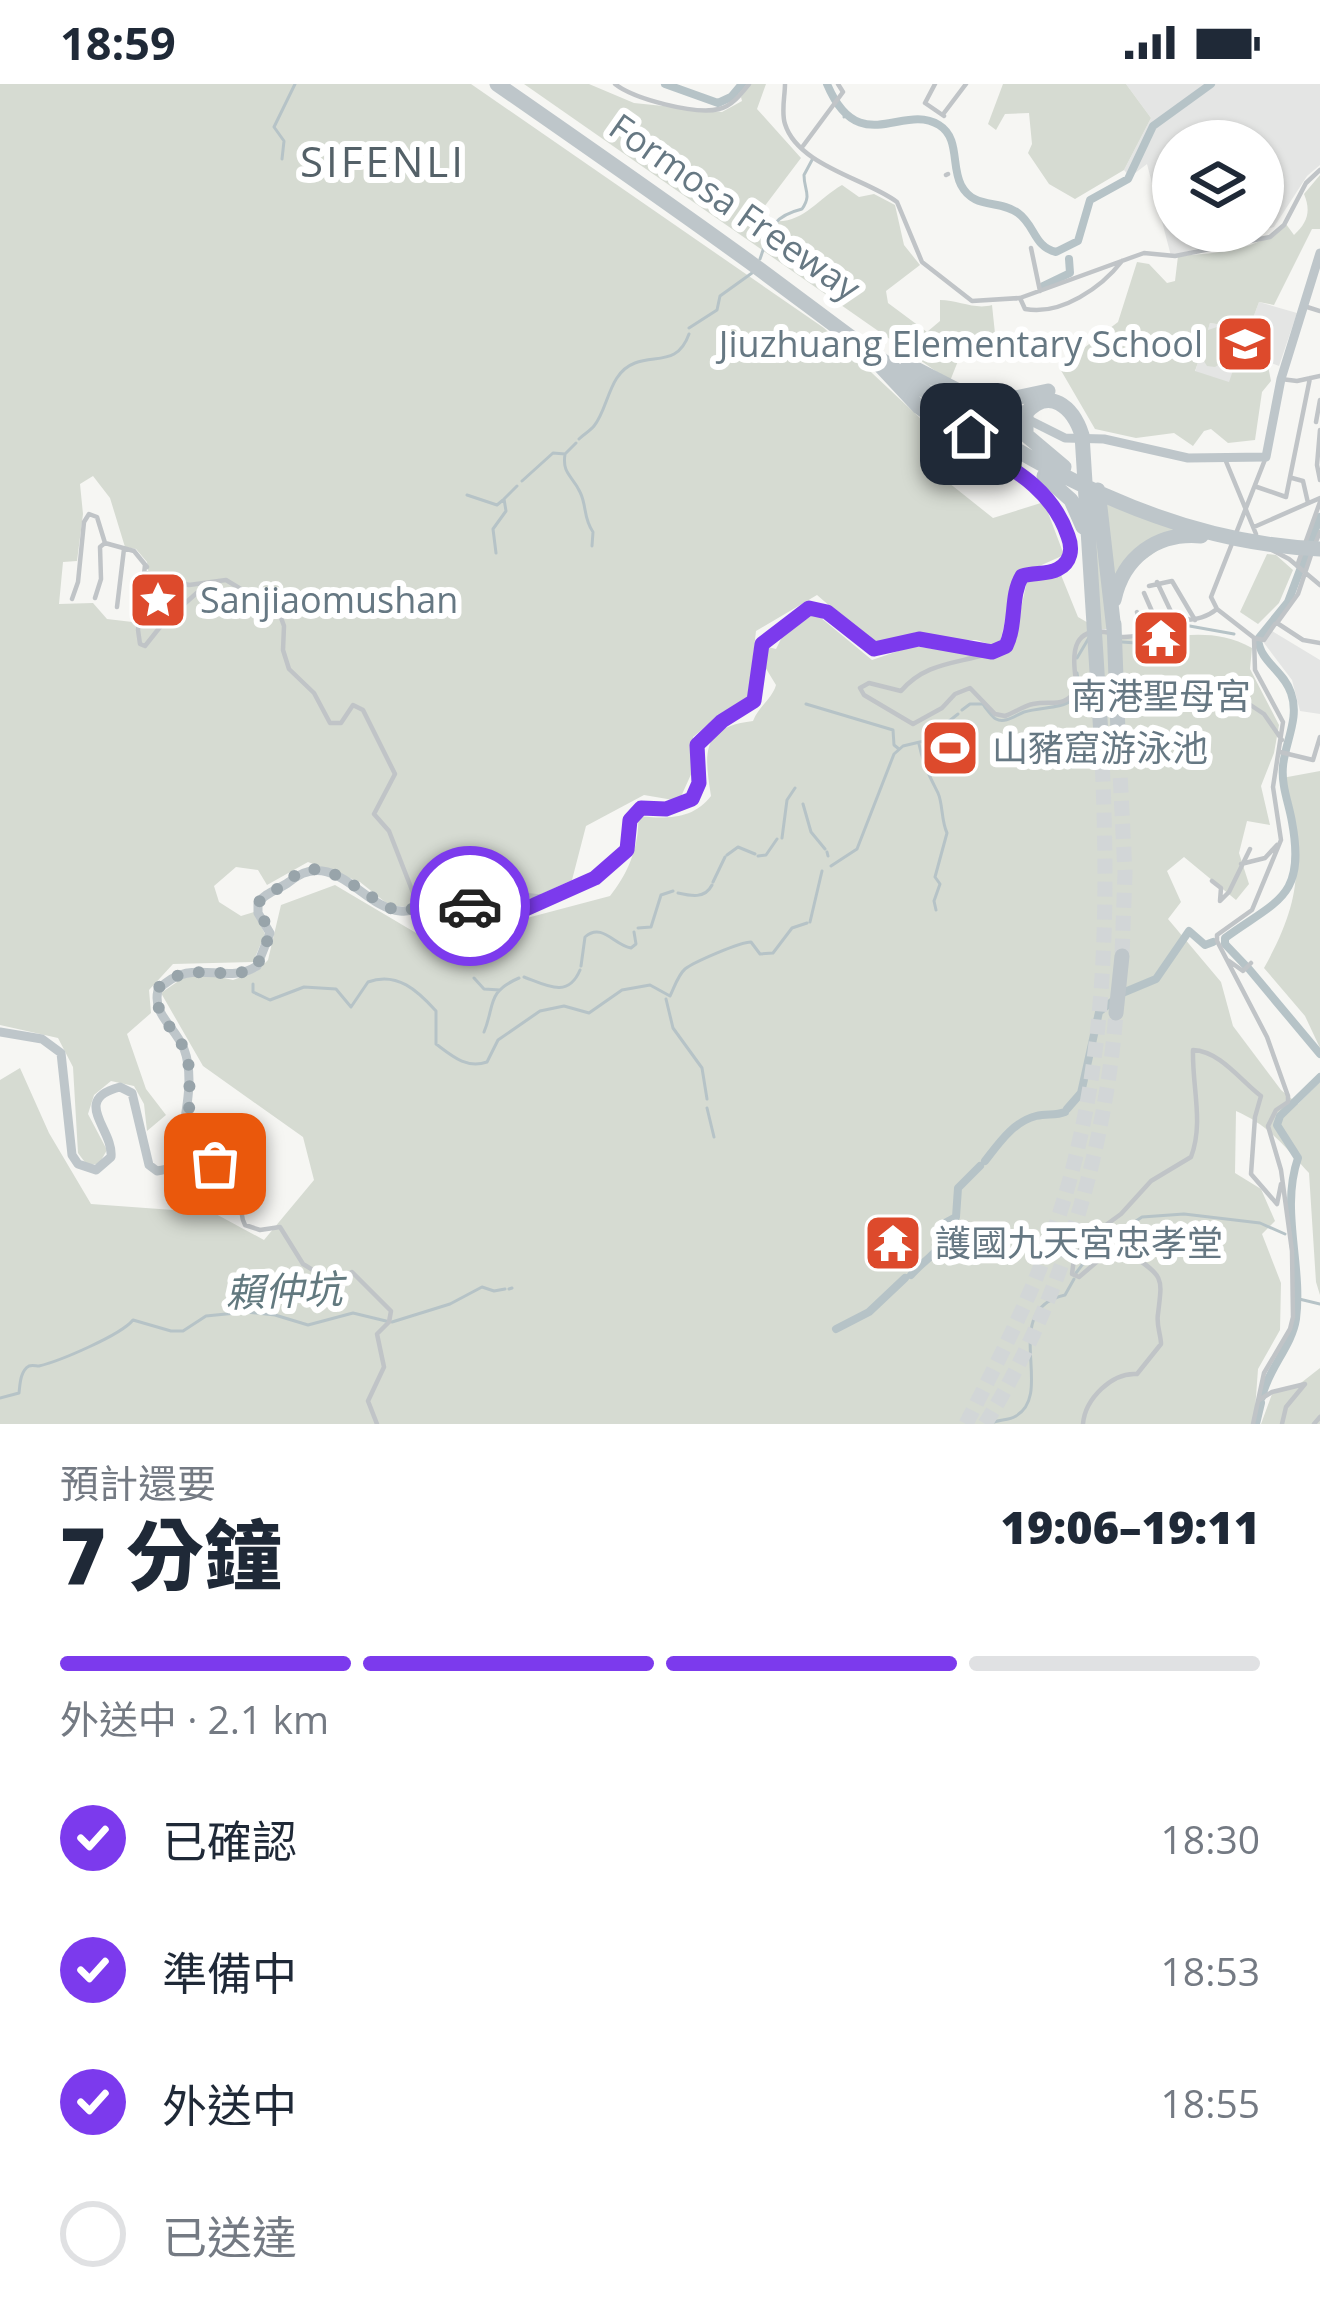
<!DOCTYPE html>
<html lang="zh-TW">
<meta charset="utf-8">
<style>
body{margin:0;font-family:"Open Sans","Noto Sans TC",sans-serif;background:#f2f2f3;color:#1f2937;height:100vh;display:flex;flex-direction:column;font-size:45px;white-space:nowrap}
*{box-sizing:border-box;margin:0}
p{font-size:39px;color:#747a83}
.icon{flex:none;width:66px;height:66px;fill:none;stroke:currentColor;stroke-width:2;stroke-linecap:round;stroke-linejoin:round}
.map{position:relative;height:1340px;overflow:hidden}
.panel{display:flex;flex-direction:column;background:#fff;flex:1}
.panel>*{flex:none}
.controls{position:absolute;left:1152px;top:36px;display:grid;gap:24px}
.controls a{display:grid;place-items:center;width:132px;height:132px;border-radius:50%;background:#fff;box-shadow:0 3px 9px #0004;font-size:60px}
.pin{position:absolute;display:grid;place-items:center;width:102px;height:102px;color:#fff;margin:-51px;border-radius:24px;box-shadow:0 6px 18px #0006}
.courier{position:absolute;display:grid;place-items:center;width:120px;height:120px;margin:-60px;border:9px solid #7c3aed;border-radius:50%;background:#fff;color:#222;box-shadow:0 3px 15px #0007}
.overview em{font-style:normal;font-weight:800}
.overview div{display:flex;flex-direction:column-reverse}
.overview{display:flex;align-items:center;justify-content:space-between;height:204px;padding:0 60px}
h1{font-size:78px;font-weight:800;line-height:90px}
.bar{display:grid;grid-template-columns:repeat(4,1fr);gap:18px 12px;align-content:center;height:144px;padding:0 60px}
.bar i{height:15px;border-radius:9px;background:#e0e1e3}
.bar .active{background:#7c3aed}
.bar p{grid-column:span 4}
ol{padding:0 60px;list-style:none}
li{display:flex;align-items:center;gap:36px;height:132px}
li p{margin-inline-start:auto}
li .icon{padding:12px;border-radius:50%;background:#7c3aed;color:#fff;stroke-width:4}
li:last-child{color:#747a83}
li i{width:66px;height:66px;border:6px solid #e0e1e3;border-radius:50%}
.status{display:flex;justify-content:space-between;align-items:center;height:84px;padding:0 60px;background:#fff;direction:ltr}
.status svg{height:33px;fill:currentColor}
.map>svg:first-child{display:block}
.built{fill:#e4e5e4;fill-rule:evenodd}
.green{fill:#d6dbd2;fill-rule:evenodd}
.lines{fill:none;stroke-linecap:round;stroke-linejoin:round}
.stream{stroke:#b6c3c7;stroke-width:3}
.river{stroke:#b6c3c7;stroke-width:8}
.highway-tunnel{stroke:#d2d6d7;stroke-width:15;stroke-dasharray:15 8;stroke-linecap:butt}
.street{stroke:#c0c4c7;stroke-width:4.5}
.secondary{stroke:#bec6ca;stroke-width:9}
.highway{stroke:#bec6ca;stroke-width:15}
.done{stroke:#98a4aa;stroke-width:12;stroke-dasharray:0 21.6}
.route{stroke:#7c3aed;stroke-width:15}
.labels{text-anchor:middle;stroke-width:12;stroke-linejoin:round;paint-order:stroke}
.street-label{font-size:36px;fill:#667883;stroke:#fff}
.poi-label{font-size:36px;fill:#667883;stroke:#fff;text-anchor:start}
.water-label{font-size:39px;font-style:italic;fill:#62797f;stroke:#fff}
.quarter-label{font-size:42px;letter-spacing:3px;fill:#546168;stroke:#fff}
</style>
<div class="status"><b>18:59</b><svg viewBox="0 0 49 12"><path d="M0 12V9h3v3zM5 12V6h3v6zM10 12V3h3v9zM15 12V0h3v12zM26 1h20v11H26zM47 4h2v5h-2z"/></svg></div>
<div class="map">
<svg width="1320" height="1340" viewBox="0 0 1320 1340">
<rect width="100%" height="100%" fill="#f6f6f3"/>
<path class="built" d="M1126,0h194v81l-13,11 -33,51 -103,29 -24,-92 -17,13 -6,-7 27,-52zM1173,57h90v90h-90z
M1259,218l38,11 -18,53 -13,-5 -36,22 -35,-11 15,-49 39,6z
M1272,547l48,29v54l-20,-3 -8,-31 -28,-37 2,-9z"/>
<path class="green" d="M0,0h471l353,244 113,106 7,45 49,39 51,-16 20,53 -49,22 -16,70 -23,-7h-33l-26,-8 -42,13 -58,-50 -61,36 -8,69 -25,12 -30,25v33l-14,31 -35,-6 -58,31 -14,54 -83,38 -43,-39 -33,28 -23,-1 -30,-24 -52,-20 -41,23 -9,-15 -22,-3 -22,19 5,16 22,14 13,-4 11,22 -12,28 -80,2 -24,26 2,23 -24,21 19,55 20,26 -19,16 -3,-27 -10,-18 -23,-5 -17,14 -6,19 19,36 -8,14 -12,1 -9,-12 -5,-86 -15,-29 -58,-13zM93,392l17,22 15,49 11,2 11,13 2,14 12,2 -3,47 -51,-6 -14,-16 -34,1 4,-42 14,-1 6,-47 -3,-30z
M524,0h65l45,19 88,9 20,-11 -1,-4 10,-13h15l-9,25 44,49 -37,49 4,13c33,7 48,-20 74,-35l17,12 15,-3 21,11 9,40 16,20 -34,26 2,12 39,29 13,-11v-21c18,0 35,10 52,5l4,38 -9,14 -9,2 8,-17 -7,-10 -2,12 -17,12 -10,25z
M1003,0h123l25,34 -27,52 -49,29 -26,-15 -21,-31 4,-9 -3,-31 -24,1 -9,16 -8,-6z
M1320,91v54h-8l-38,76 -15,-3 -10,27 -39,-6 -2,7 9,-3 14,4 -7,30 -9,6 -8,-1 -5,-8 1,-10 -8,23 34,11 10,-29 28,8 4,20 -9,11 -7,48 -27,3 -17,-14 -7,2 -11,15 -19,-13 -38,5 -41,-9 -36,-62 59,-45 19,-60 12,2 18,19 8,-2 3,-25c38,-3 79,-5 108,-32l8,11c14,-13 17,-24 10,-41z
M1095,415l12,130h-9c45,27 97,-13 154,19l-2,21 29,56 -5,28 -13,33 9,39 -23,-4 -8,32 10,31 -13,16 -52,-43 -17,14 14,31 -13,17 53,63 12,44 48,64 17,14 22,-22v213l-4,-13 -7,-109c-25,-27 -39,-47 -73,-62l-1,62 26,16 14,32 -13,13 19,49 -1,47 -22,39 -4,55h-1254v-344l20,-12 29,65 42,71 123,9 50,27 50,-60 -11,-43 -100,-71 -42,-73 32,-22 40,9 24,-9 11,-11 13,-55 54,-20 98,58 177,-47c18,-22 30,-51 28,-80 27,3 55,4 73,-20 -7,-44 -10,-69 42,-75 6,-15 19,-22 23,-36l-11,-18 3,-20 8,2 6,-12 33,-24 57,47 41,-14 77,11 22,-8 15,-68 34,-6 17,42 19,11z
M1104,419l82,28 -73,50z
M1267,470l9,1 17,15 -14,33 -21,21 -18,-12z
M1320,687v277l-15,-32 -41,-48c41,-74 38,-109 18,-190z
M1320,1284v56h-59l11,-30 25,-8z"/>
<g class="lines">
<path class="stream" d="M844,33l2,-3
M282,75l2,-18 -10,-14 21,-43
M760,175c10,-28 10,-42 42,-50 10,-14 2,-19 2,-34l8,-15
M689,244l28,-18 3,-14 32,-23
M579,355c5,-5 11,-8 15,-13 15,-18 14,-53 41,-63 22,-8 43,2 54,-29
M565,370c-3,20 7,21 15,38 7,14 3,26 13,40l-1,14
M522,397l31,-28 12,1 11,-11
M467,411l30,10 6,-5
M496,469l-3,-24 13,-18 -2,-12 13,-13
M1122,558l14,1 48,-18 50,9
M1077,574l13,-22
M806,620l87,26 1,15 5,4
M962,626l8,-6h13c1,2 11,15 13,15 9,5 20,-4 28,-7 26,-8 62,1 53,-39
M919,660c4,20 10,31 19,49 5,11 3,27 9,40l-12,44 5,7 -6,17 2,9
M803,720l8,28 14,17
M782,754l5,-38 8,-12
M827,768l1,4
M727,771l11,-8 17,7
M758,772l8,-1 11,-16
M831,782l26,-17 37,-95 9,-8 21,-5 34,-27
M713,798l12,-25
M678,809c13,3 27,6 34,-8
M810,838l12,-51
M638,844l13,-1 10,-32 12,-4
M581,882l4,-29c17,-15 29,8 46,11l5,-4 -2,-12
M524,893c22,8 44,22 56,-7
M474,894l10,11 16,1
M253,900v8l17,8 34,-13 32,2 15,18 17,-25c29,-11 50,9 68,29v33c16,12 30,25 51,18l11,-22 42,-29 24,-5 25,7 33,-23 28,-5 20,11c4,-8 8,-21 15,-27 9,-7 55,-27 66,-27l9,12 13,-1 19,-25 15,-5
M666,915l7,29 29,40 5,31
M484,948c11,-26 2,-40 35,-54
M707,1024l7,29
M1076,1189l28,-37 11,-1 27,-18 42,-3 76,9 25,11
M509,1205l3,-1
M1295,1214l25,6
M392,1238l58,-18 32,-17 12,4 11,-2
M0,1314l19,-5c1,-8 1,-22 10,-27 3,-1 7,0 10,0 21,-5 82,-31 94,-46l38,11h12l23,-15 40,-4 29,3 33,10 45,-12 33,8
M989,1340c9,-5 19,-3 27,-8 40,-23 -18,-106 49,-121l9,-16"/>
<path class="river" d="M665,0l53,19 13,-6 11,-13
M827,0c32,76 76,18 112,41 21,13 12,41 22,60 13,25 38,14 57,28 17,12 16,34 38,39l22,-11 12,-41 38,-21 25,-53 58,-42
M1043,202l27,-13 -1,-14
M1245,881l-20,-21v-6c52,-38 81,-40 67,-116 -3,-18 -11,-37 -9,-56 2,-24 17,-48 8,-73 -7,-22 -31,-31 -33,-54l30,-37 32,-85
M1249,885l71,85
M1120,910l36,-15 33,-48 16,14 8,-3
M1067,1025l14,-16 18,-81 15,-12
M985,1077c14,-18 28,-39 51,-45 11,-3 19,0 29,-4
M911,1191c19,-22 31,-19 34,-52l11,-6 2,-29 22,-22
M836,1245l33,-17 36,-34
M1262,1313c6,-28 30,-51 34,-78 7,-54 -16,-109 2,-161l-21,-33 3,-9 40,-39
M1256,1340l5,-21"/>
<path class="highway-tunnel" d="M1118,648l7,141 -3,83
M966,1340c32,-63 64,-124 87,-191 57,-161 56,-330 48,-498
M985,1340c75,-120 120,-270 131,-411"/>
<path class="street" d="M615,0c19,15 80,31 104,25 13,-3 22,-15 30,-25
M785,0c0,12 -4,28 0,40 13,42 82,55 112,78l25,60 50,39 48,-3 124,-45 31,3 95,-19 14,-12 22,-42 14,-13
M935,0l-10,19 19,13
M944,29l22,-29
M803,62l40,-54 -5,-8
M946,91l2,-1
M1031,164l9,43
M1020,214l5,11c36,7 77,-22 97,-48
M1304,222l16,5
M1281,295l16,2 23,-5
M1316,338l4,-22
M1320,346l-3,35 3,15
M1225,375l31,75
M1292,394l11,3 5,22
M1257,403l29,10
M1286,413l24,-119
M1254,443l66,-29
M105,459l29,8 13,16
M1315,460l5,-12
M1272,466l17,9 31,26
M1311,471l-13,39 -21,29 26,17 17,3
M145,481l-7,65 2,14 5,2 19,-24 44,-39
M1297,482l23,-64
M146,489l43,12 37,-5 53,32 5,14 -1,24 6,19 25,24 16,30h11l12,-18 10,5 32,64 -21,40 15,17 30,77
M1157,498l17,36
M1149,502l23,-5 23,39
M1144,509l14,32
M95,514l6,-19 -1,-32 5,-4
M72,515l6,-17 6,-60 5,-8 8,3 8,26
M117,523l7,-58
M1137,528l7,18 29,-12 15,1
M1121,553c20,1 30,-8 48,-14 19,-5 32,-1 48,-14
M1253,553l-36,-28 -6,-12 55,-140
M1254,554l10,2 11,-16
M987,570c-33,10 -62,9 -86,37l-32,-8 -9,5 4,7 49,29 29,-16 13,-14 15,-6 25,26 10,2c9,-3 18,-10 28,-12 19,-4 31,5 44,-15 -4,-29 -10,-65 34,-56
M1236,605l7,11 21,14 18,26
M1280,668l33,8 7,-23
M1241,780l24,-6 12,-13
M1212,797l9,7 -1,13 9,-9 21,-43
M501,833c16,-32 17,-20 47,-20
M1229,877l14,10 8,-8
M191,1020c0,23 -1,47 23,60 9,5 18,6 24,15 11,16 -2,29 7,46l15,5 20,-3 23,37 31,19 18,-11 39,39 -2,11 -12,12 7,33 -16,34 9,23
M1259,1316l13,-8 33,-8 -19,23 -4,17
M1083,1340c2,-25 29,-52 54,-50l24,-30c0,-9 -5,-19 -3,-30 4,-35 7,-37 -25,-58l-34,4 -20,17 -7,-3 2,-15 14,-21 33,-24 30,-33 40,-24c13,-34 1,-70 2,-107 27,1 48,31 68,46l-6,21 -4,57 26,30 4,-20
M1253,1340l11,-51 26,-44 3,-12 -1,-66 -11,-81 -13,-44 8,-16 12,-8v-6l-21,-59 -50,-96v-6l35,-25 29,-70 -8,-53 10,-65 -28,-52 -1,-32
M1314,1340l6,-7"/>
<path class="secondary" d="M1031,337l34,17 39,1 84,19 78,-1 15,-78 39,-126
M0,948l42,7 19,14 11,102 6,9 18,6 15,-13c3,-28 -41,-57 9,-70l12,6 17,72 8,6c13,-2 18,-4 22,-16 4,-32 17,-75 5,-106 -9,-23 -32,-34 -26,-59 34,-36 66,-3 99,-24l13,-33 -12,-20v-10c8,-11 20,-13 31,-21 44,-37 74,26 111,29 22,3 30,-21 51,-21l36,32 7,1 101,-45 32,-28 3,-30 11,-12c10,-1 20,2 29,1 36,-5 26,-39 27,-64l24,-24 33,-20 8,-57 48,-36 13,1 51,40 45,-10 73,13 14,-7c11,-22 4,-49 16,-69 12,-4 25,-1 37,-7 12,-7 14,-20 9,-33 -17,-50 -58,-68 -101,-95l24,-33 18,-3 11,4"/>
<path class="highway" d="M497,0c85,59 170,118 254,179 170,125 347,277 569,286
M875,276l44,47 48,34
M908,281l68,35 25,1 47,-10
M1064,383l-38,-32v-22c23,-27 47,-6 56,22l19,300
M1044,392l27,24 12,27
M1098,406l16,140
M1114,516c9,-43 43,-68 87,-64
M1114,540l4,108
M1116,929l6,-57"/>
</g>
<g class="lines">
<path class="done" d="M215,1080c-38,-26 -21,-65 -27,-103 -5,-30 -41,-45 -28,-76 38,-27 67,0 97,-19l13,-32c-8,-24 -25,-30 7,-45 9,-5 15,-13 24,-17 30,-14 70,31 97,39l21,-3 24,-18 11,1 16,15"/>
<path class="route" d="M470,822l17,16 7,1 101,-45 32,-28 3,-30 11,-12 25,1 26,-10 7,-16 -2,-38 25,-24 32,-20 8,-57 47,-36 18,4 47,37 45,-10 73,13 14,-6c11,-23 4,-50 16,-70 12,-4 25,-1 36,-7 13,-7 15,-20 10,-33 -17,-50 -59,-69 -101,-95l4,-7"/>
</g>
<defs>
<symbol id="school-square" viewBox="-11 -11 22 22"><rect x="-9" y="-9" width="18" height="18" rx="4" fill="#dd4a2c" stroke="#fff"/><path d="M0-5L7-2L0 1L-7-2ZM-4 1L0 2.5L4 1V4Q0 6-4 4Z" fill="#fff"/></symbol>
<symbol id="sight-square" viewBox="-11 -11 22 22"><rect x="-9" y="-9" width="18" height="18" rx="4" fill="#dd4a2c" stroke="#fff"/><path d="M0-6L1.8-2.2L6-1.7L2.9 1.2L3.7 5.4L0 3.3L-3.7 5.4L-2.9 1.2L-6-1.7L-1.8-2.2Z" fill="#fff"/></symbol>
<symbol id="temple-square" viewBox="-11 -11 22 22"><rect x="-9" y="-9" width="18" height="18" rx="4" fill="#dd4a2c" stroke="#fff"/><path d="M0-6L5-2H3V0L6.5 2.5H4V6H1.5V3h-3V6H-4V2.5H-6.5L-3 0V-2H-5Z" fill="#fff"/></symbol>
<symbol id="stadium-square" viewBox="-11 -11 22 22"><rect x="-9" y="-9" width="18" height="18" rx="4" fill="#dd4a2c" stroke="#fff"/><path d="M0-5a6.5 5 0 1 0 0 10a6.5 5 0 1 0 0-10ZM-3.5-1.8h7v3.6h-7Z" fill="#fff"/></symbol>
</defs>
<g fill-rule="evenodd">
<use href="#school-square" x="1212" y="227" width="66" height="66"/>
<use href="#sight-square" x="125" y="483" width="66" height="66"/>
<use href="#temple-square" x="1128" y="521" width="66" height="66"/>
<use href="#stadium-square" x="917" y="631" width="66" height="66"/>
<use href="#temple-square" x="860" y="1126" width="66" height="66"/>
</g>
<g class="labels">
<g class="street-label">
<text transform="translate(735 123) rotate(35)" y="13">Formosa Freeway</text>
</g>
<g class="poi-label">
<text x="1203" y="273" text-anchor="end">Jiuzhuang Elementary School</text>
<text x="200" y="529">Sanjiaomushan</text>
<text x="1161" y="625" text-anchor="middle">南港聖母宮</text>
<text x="992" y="677">山豬窟游泳池</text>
<text x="935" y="1172">護國九天宮忠孝堂</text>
</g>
<g class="water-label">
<text transform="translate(284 1207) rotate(-2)" y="14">賴仲坑</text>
</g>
<g class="quarter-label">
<text x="383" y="93">SIFENLI</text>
</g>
</g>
</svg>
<div class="controls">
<a><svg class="icon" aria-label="layers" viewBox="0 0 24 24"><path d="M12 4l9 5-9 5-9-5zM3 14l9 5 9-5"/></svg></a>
</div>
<div class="pin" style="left:215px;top:1080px;background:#ea580c"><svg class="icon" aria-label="bag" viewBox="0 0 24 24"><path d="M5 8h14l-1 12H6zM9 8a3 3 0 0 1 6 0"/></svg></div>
<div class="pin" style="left:971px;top:350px;background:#1f2937"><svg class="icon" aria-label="home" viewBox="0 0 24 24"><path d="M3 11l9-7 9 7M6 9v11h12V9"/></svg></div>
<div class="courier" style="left:470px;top:822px"><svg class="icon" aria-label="car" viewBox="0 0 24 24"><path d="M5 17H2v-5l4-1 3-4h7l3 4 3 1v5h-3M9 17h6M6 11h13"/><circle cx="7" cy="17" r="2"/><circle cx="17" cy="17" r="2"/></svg></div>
</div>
<section class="panel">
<div class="overview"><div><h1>7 分鐘</h1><p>預計還要</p></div><em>19:06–19:11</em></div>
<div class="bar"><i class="active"></i><i class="active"></i><i class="active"></i><i></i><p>外送中 · 2.1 km</p></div>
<ol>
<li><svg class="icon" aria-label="check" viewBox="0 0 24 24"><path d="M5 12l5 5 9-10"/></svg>已確認<p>18:30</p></li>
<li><svg class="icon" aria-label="check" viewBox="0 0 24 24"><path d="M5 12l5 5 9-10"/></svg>準備中<p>18:53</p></li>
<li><svg class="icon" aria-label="check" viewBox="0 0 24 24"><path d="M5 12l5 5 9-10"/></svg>外送中<p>18:55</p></li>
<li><i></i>已送達</li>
</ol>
</section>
